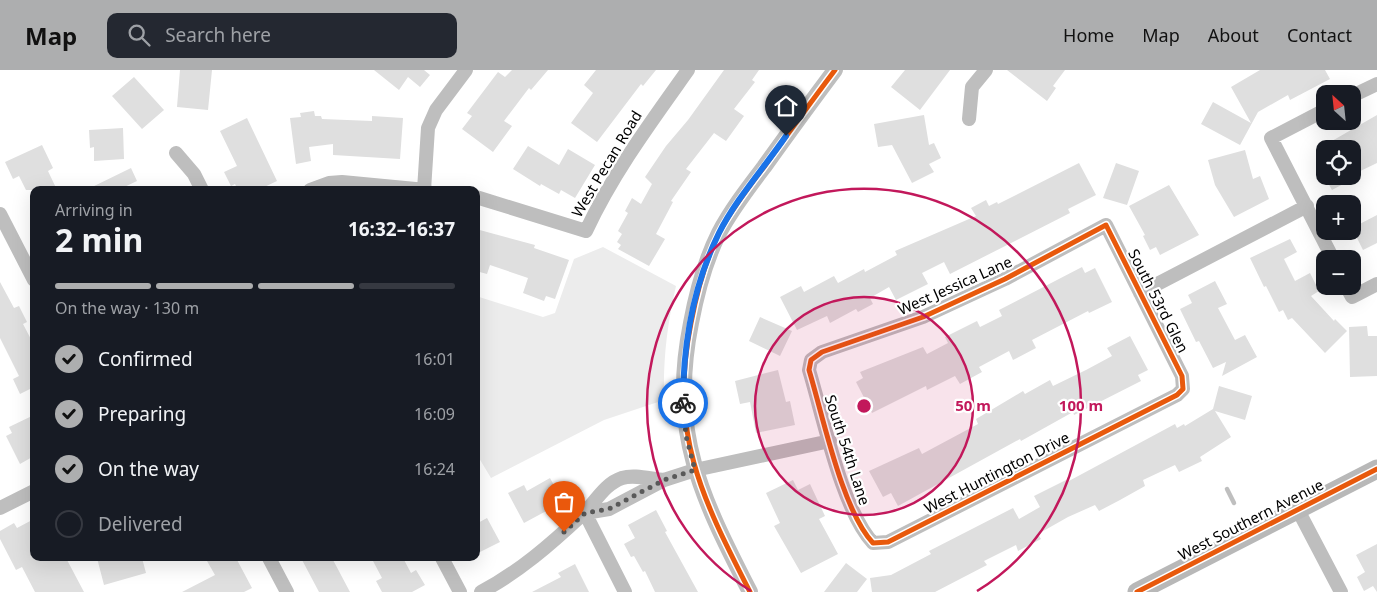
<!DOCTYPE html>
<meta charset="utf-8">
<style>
body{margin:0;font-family:"Noto Sans",sans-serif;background:#242831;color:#f1f3f6;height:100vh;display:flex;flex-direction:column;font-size:19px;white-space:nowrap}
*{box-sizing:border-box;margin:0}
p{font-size:16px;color:#9ea1a6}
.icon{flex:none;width:28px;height:28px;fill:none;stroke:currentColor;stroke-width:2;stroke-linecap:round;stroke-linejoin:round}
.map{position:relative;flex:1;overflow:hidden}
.sheet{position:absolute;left:30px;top:116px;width:450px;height:375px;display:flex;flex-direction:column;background:#171b24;border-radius:10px;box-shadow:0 5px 20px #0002}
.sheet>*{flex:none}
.needle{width:32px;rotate:333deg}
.fabs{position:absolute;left:1316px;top:15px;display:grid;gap:10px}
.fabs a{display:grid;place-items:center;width:45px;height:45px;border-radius:10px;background:#171b24;box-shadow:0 5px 20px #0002;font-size:25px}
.pin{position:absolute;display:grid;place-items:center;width:42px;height:42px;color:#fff;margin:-51px -21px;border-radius:50% 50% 50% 0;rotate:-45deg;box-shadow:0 0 5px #0007}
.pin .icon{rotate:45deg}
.courier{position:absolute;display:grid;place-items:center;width:50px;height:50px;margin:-25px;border:4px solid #1a73e8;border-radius:50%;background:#fff;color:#222;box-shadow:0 1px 6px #0007}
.head em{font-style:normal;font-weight:700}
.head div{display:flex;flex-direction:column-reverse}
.head{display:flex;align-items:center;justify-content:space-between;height:85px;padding:0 25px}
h1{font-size:32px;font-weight:700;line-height:38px}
.bar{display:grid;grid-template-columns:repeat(4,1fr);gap:8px 5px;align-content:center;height:60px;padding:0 25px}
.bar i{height:6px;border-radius:4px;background:#363941}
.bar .selected{background:#adaeaf}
.bar p{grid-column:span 4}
ol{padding:0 25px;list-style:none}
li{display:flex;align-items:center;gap:15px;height:55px}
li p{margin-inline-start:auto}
li .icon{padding:5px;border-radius:50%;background:#adaeaf;color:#111;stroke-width:4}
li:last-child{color:#9ea1a6}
li i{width:28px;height:28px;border:2px solid #363941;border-radius:50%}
header{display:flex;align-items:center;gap:30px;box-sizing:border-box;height:70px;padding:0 25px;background:#adaeaf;color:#111}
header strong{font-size:24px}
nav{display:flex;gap:28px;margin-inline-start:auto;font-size:18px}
.search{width:350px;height:45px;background:#242831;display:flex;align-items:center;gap:12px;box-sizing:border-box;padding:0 18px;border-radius:10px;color:#9ea1a6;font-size:19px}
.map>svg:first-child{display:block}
.green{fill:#ececec}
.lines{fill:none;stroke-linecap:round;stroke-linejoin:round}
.stream{stroke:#bfbfbf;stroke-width:4.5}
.building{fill:#dfdfdf}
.minor{stroke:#bebebe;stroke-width:14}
.tertiary{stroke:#bebebe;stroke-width:16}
.secondary{stroke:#b8b8b8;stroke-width:19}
.cycleway-casing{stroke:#fff;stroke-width:8}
.cycleway{stroke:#e8590c;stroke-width:5}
.done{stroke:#595959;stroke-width:5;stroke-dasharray:0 9}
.route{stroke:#1a73e8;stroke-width:6}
.ring{fill:none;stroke:#c2185b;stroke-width:2.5}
.labels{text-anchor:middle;stroke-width:4.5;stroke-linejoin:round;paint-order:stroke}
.street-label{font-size:15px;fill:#000;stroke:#fff}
.centre{fill:#c2185b;stroke:#fff;stroke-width:2.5}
.ring-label{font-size:15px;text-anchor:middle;font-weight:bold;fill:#c2185b;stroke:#fff;stroke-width:4.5;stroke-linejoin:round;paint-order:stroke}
</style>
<header>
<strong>Map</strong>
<div class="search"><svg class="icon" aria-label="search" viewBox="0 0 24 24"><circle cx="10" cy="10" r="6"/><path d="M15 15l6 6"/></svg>Search here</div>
<nav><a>Home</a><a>Map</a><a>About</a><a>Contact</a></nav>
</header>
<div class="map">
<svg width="1377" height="522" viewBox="0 0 1377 522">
<rect width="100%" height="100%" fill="#fff"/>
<path class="green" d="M603,177l73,39c-9,39 -13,74 -12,114l-60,20 -113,58 -15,-25v-157l67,21 12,-4 19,-54z"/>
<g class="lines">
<path class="stream" d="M1227,419l7,14"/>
</g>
<path class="building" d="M180,0h32l-4,40 -31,-3z
M374,0h50l6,5 -10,12 -12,-10 -9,13z
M512,0h36l-17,20 -2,-2 -25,33 8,5 -19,26 -31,-23 10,-13 -5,-3 31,-41 7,5z
M596,0h60l-13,16 -2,-2 -44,58 -26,-19 22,-30 -9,-8z
M724,0h35l-7,10 3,2 -21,27 10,7 -18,25 -12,-8 -28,36 5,3 -20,29 2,1 -17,32 9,5 -16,27 -31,-17 3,-4 -4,-3 5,-8 -4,-3 10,-18 -3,-2 7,-13 9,6 11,-20 -7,-7 21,-31 22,-26z
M905,0h45l-30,40 -29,-23z
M1007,0h58l-12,16 3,2 -9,13z
M1260,0h65l5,9 -40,21 -2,-5 -30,17 -18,33 -39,-21 12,-22 38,21 -20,-36z
M134,7l30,33 -22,19 -30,-33z
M314,41l1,5h6l1,3 50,2v-5l31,2 -3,41 -67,-4v-11l-24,3 2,14 -15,3 -6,-46 11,-1 -1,-4z
M924,45l5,30 5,-2 7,15 -12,6 5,8 -22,11 -20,-38 -14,2 -4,-23z
M1377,45v48l-25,12v-26h-34z
M247,48l30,63 -19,9h-20l-3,-6 -4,2 -7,-14 13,-6 -17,-35z
M123,58l1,31 -30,2v-14l-4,1 -1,-18z
M42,75l11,23 -5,3 9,19h-31l-7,-14 -6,3 -8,-17z
M528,76l31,19 9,-16 27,16 -20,33 -14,-8 -2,4 -18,-10 -1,2 -27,-17z
M1245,80l8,29 7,-3 9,23 -35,18 -19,-32 -7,-25z
M1079,93l17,32 -28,14 2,4 -120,61 -6,-12 -22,11 6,11 -32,16 -7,-13 -19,11 3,6 -15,8 -2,-3 -26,14 -3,-7 -30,14 -17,-33 21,-11 3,6 30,-16 4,7 26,-14 1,3 32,-17 -2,-4 81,-35 -5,-8 15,-8 3,6 8,-4 1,2z
M1116,93l23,8 -12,34 -24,-7z
M131,98l6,13 -19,9h-32z
M1324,106h34l-26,14z
M1169,115l30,50 -39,20 -4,-8 -6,3 -7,-14 2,-1 -16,-29z
M1377,145v28l-14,7 -11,-22z
M476,159l59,16 -1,3 35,12 -14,39 -9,-3 -2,5 -21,-8 5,-15 -38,-13 -3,9 -11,-3z
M1290,169l7,13 -13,7 11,22 15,-8 9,18 -8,5 23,25 1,-2 12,12 -22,22 -33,-35 -4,2 -5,-10 -4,2 -13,-26 -2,1 -14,-29z
M1082,197l3,6 10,-5 17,34 -23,11 -1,-2 -56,29 4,8 -23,12 -4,-9 -30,16 3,5 -22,12 -5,-8 -28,14 -1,-4 -54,27 -16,-31 7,-4 -3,-6 63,-25 4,7 21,-11 -3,-6 32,-16 3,6 22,-11 -3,-6z
M1215,211l12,23 -9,4 17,32 10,-5 12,22 -35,19 4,-14 -13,6 -14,-27 -3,1 -16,-33 12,-6 -4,-8z
M0,212l14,26 5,-2 8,16 -4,2 11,21v42l-14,7 -7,-15 6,-3 -19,-38z
M760,247l32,14 -12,25 -31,-15z
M1367,256l1,10h9v40l-27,1 -1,-50z
M1130,266l18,34 -10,5 3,6 -67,34 -1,-3 -52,29 -1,-2 -122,67 -7,-13 -8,4 -14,-26 50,-23 3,6 56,-30 -2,-5 47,-28 2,3 25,-14 3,6 33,-16 26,-14 -5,-8z
M778,300l8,32 4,-1 5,24 -39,8 -6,-31 -10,2 -5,-23z
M1219,316l33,10 -7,24 -30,-9 16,26 -31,20 2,4 -23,11 -4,-7 -32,15 2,6 -25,14 -21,11 -4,-6 -27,12 -30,17 3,5 -23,12 -2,-6 -32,16 3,4 -52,27h-63l-2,-14 21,-3 40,-21 -2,-3 84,-43 6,11 21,-12 -6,-11 32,-16 1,2 108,-58 2,4 7,-4 1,2 28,-17z
M34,345v41l-14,8 -14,-28 6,-3 -3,-6z
M550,408l13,24 -39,21 -16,-30 16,-8 3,6z
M793,410l5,10 12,-6 15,32 -6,3 19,35 -37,19 -27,-47 6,-3 -14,-30z
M656,440l11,21 -2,1 33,60h-43l-10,-21 -2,1 -9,-16 -3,1 -7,-13 11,-6 -7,-13z
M487,448l13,24 -24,12v-30z
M34,449v39h32l18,34h-49l-13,-25 -6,3 -16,-31v-8l14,-8 3,5z
M1377,474v48l-4,-6 -9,5 -7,-14 8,-5 -9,-17z
M97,488h45l4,15 -42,12z
M215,488h21l16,30 -8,4h-62l33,-17 -8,-14z
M301,488h31l18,34h-31z
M381,488h22l8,15 5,-3 9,15 -13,7h-30l-6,-11 6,-3 -9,-17z
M846,493l21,16 -10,13h-33z
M575,494l14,28h-57l29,-15 -3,-4z"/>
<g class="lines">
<path class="minor" d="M1352,26l25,-12
M1325,40l-54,28 62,121
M969,49l3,-32 14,-17
M176,83l18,21 8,16
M310,120l19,-7 13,-1 84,8
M424,120l4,-62 8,-18 30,-40
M476,127l110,34c27,-58 65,-109 102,-161
M0,144l34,66
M1106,155l76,151 1,13 -6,6 -289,147 -15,1c-31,-33 -50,-127 -64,-173l2,-10 11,-8 101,-35 82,-38z
M1346,216l6,11 25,-13
M1140,223l167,-87
M0,438l34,-17
M1298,440l43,82
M585,443l24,-4 55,-29 31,-10 135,-29
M585,443l40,79
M269,488l18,34
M442,488l18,34
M481,522c38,-20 70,-48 101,-77 13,-12 22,-31 40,-37 12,-4 29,1 42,2"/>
<path class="tertiary" d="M750,522c-49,-96 -81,-159 -59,-269 6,-32 14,-62 28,-90 12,-23 29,-45 45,-66 23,-32 47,-65 71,-97"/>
<path class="secondary" d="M1137,522l240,-123"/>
<defs>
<path id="cycleway" d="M1106,155l76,151 1,13 -6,6 -289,147 -15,1c-31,-33 -50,-127 -64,-173l2,-10 11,-8 101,-35 82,-38z
M750,522c-49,-96 -81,-159 -59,-269 6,-32 14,-62 28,-90 12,-23 29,-45 45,-66 23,-32 47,-65 71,-97
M1137,522l240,-123"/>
</defs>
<use href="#cycleway" class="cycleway-casing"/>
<use href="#cycleway" class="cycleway"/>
</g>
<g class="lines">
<path class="done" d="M564,462l21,-19 24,-4 55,-29 31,-10 -9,-34 -3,-33"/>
<path class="route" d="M683,333c0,-58 10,-117 36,-170 17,-34 45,-65 67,-97"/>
</g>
<circle cx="864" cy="336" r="109" fill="#c2185b" fill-opacity=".12"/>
<g class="ring">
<circle cx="864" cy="336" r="109"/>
<path d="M751 521A217 217 0 1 1 977 521"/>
</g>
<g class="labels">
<g class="street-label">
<text transform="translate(607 94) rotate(-59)" y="5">West Pecan Road</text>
<text transform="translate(955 216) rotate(-24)" y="5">West Jessica Lane</text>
<text transform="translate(1158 231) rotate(63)" y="5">South 53rd Glen</text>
<text transform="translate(847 380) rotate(72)" y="5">South 54th Lane</text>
<text transform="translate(997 403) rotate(-27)" y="5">West Huntington Drive</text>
<text transform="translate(1251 450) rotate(-27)" y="5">West Southern Avenue</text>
</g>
</g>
<circle cx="864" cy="336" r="8" class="centre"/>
<g class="ring-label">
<text x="973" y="341">50 m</text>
<text x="1081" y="341">100 m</text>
</g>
</svg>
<div class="fabs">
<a><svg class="needle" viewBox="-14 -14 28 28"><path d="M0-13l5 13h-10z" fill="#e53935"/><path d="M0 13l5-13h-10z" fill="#9ea1a6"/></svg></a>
<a><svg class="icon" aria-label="locate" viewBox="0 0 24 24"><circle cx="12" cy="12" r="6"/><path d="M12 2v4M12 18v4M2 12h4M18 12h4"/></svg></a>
<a>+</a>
<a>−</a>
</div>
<div class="pin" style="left:564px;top:462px;background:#ea580c"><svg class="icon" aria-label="bag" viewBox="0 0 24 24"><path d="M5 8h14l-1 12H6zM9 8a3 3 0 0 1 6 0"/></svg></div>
<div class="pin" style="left:786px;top:66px;background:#1f2937"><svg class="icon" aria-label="home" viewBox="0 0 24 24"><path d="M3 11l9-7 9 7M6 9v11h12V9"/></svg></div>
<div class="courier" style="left:683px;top:333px"><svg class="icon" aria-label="bike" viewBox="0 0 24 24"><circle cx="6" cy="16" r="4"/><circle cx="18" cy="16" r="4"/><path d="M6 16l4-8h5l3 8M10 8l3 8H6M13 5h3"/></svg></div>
<section class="sheet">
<div class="head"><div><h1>2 min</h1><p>Arriving in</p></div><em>16:32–16:37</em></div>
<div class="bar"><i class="selected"></i><i class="selected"></i><i class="selected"></i><i></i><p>On the way · 130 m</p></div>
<ol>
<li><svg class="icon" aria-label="check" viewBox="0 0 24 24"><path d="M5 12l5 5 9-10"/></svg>Confirmed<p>16:01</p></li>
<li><svg class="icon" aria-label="check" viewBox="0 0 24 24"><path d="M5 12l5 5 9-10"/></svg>Preparing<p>16:09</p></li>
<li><svg class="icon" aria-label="check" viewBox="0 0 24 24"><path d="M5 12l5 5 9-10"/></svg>On the way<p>16:24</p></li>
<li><i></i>Delivered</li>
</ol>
</section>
</div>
